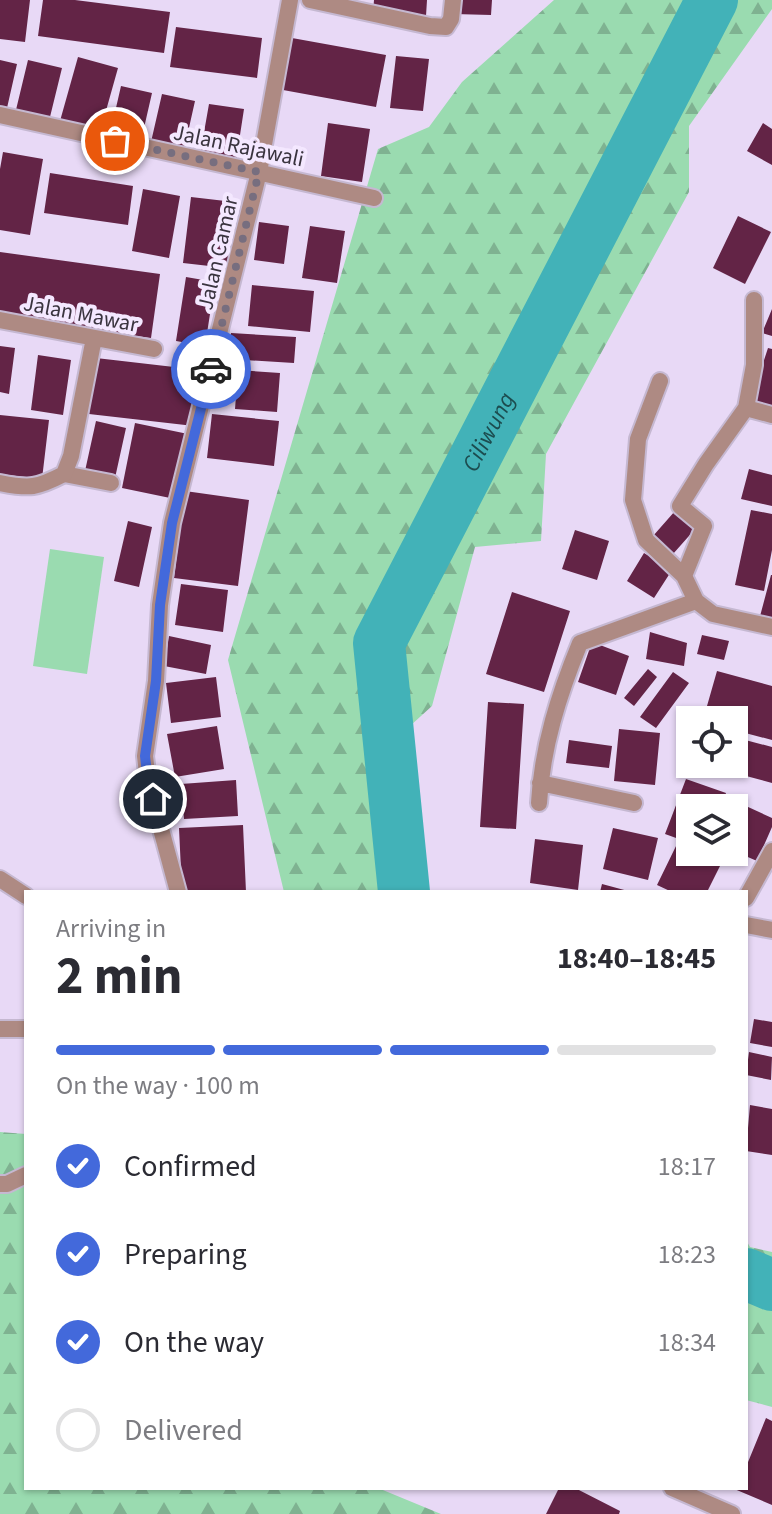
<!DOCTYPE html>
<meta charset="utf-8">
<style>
body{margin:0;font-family:"Source Sans 3",sans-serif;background:#f2f2f3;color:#2b2b33;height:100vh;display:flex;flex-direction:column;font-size:30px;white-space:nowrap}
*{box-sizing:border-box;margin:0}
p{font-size:26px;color:#7c7c81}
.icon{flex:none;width:44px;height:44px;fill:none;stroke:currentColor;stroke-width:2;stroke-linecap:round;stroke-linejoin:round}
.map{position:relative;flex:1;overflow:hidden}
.sheet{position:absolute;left:24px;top:890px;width:724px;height:600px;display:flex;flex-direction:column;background:#fff;border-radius:0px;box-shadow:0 2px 6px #0004}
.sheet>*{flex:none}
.buttons{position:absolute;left:676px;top:706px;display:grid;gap:16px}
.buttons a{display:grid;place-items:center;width:72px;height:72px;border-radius:0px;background:#fff;box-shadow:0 2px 6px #0004;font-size:40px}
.pin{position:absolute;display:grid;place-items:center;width:68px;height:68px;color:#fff;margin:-34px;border:4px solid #fff;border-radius:50%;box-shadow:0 2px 8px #0007}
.courier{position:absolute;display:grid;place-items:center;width:80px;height:80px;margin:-40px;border:6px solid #4369db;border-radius:50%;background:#fff;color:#222;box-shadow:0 2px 10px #0007}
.head em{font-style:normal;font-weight:700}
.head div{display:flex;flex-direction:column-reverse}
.head{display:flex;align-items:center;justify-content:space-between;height:136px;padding:0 32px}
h1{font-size:52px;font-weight:700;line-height:60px}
.bar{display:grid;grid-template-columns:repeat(4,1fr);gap:12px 8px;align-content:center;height:96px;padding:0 32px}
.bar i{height:10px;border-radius:6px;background:#e1e1e2}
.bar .current{background:#4369db}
.bar p{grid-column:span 4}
ol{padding:0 32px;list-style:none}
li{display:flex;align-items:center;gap:24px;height:88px}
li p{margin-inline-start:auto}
li .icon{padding:8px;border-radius:50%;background:#4369db;color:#fff;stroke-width:4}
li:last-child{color:#7c7c81}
li i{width:44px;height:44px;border:4px solid #e1e1e2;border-radius:50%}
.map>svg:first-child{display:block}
.forest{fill:url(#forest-firs)}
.pitch{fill:#9adbb0}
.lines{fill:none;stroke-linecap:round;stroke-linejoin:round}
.river{stroke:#42b2b8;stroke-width:52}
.building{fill:#632446}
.lane-casing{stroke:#c5b8d1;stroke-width:20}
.street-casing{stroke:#c5b8d1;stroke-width:20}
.lane{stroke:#ae8a83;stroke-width:16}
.street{stroke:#ae8a83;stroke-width:16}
.done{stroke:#776e7f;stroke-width:8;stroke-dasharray:0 14.4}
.route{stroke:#4369db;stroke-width:10}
.labels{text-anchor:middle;stroke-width:8;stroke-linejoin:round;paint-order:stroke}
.street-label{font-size:22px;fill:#3a343f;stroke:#f4e8ff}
.water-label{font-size:24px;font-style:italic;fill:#1c4c4f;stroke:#f4e8ff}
</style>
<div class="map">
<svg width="772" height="1514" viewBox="0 0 772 1514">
<defs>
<pattern id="forest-firs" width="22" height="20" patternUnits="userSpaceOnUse" patternTransform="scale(2)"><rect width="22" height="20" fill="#9adbb0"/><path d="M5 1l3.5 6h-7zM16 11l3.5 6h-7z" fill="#7fb291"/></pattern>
</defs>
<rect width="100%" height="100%" fill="#e8d9f6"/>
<path class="forest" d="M554,0h218v9l-83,117v66l-143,262 -5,87 -66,6 -43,159 -22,20 -20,113 8,53h-114l-56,-232 150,-511 51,-22 33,-45z
M0,1132l26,2v354h352l63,26h-441z
M746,1240l4,7 22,5v155l-26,-7z"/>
<path class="pitch" d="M50,549l54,8 -17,117 -54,-8z"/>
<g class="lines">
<g class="river">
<path id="s1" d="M404,892l-25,-249 333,-643"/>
<path d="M746,1274l26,11"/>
</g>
</g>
<path class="building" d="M0,0h30l-5,42 -25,-3z
M43,0h32l95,12 -6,41 -126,-17z
M374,0h53l-1,16 -53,-4z
M454,0h38l-1,15 -37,-1z
M176,27l86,11 -5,40 -87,-11z
M292,38l94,17 -10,52 -93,-17z
M396,56l33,3 -6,52 -33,-3z
M78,57l40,11 -18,64 -40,-11z
M0,60l17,4 -10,44 -7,-2z
M28,60l34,8 -13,53 -34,-7z
M121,86l31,7 -11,48 -31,-7z
M162,94l33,7 -11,49 -33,-8z
M209,104l35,5 -8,52 -36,-6z
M328,123l42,6 -8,53 -41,-6z
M763,123l9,6v36l-25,-14z
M3,152l40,7 -13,76 -30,-5v-61z
M50,173l83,13 -5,39 -84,-12z
M143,189l37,7 -11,62 -37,-7z
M191,197l43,5 -7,66 -44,-5z
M738,216l33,16 -26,52 -32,-16z
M259,222l30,4 -5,38 -30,-4z
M310,226l35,5 -8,52 -35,-5z
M0,252l160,22 -9,64 -151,-21z
M186,277l29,5 -10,64 -29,-5z
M252,285l62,6 -4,41 -62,-6z
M772,309v27l-10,-3z
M231,333l65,4 -2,26 -65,-4z
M0,346l15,2 -6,46 -9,-2z
M768,348l4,1v61l-22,-7z
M38,355l33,5 -8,55 -32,-5z
M96,358l104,12 -6,56 -105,-12z
M238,370l42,3 -3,39 -42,-3z
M212,414l67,7 -5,45 -67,-8z
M0,415l49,5 -7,59 -42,-5z
M96,421l30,7 -11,50 -30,-7z
M135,423l53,11 -13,65 -53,-11z
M749,469l23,6v31l-31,-7z
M185,491l64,9 -11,86 -64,-8z
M751,510l21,4v36l-8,41 -29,-6z
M675,511l21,17 -23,26 -20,-18z
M128,521l24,6 -13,60 -25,-6z
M575,530l34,11 -12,39 -35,-11z
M644,553l28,17 -18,28 -27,-17z
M771,575h1v49l-13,-4z
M181,584l47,6 -5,42 -48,-7z
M512,592l58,19 -26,81 -58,-18z
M650,632l37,11 -3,23 -38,-7z
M702,635l27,6 -5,19 -27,-6z
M169,636l42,9 -5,29 -42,-8z
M592,642l37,14 -13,39 -38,-13z
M648,669l9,8 -23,29 -10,-8z
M717,671l55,15v54l-38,-10v-10h-31z
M673,672l16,11 -33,45 -16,-11z
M216,677l5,40 -50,6 -5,-40z
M488,702l36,2 -8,125 -36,-2z
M217,726l7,43 -49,8 -8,-43z
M619,729l41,4 -5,52 -41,-4z
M734,737l38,10v36l-67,-18 29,-1z
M569,740l43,6 -3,22 -43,-5z
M686,779l40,14 -5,15h-31v35l-25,-9z
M236,780l2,36 -54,3 -3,-35z
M735,801l37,17v9l-15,34 -23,-10 -2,-43z
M243,825l3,67h-64l-3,-64z
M613,828l45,10 -10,42 -45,-11z
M535,839l48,6 -5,45 -48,-7z
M677,844l43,22 -13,26h-35l-15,-7z
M602,884l26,7v1h-28z
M754,1019l18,3v25l-22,-4z
M749,1052l23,5 -1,23 -25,-5z
M750,1105l22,4v46l-26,-4z
M766,1418l6,3v84l-40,-17h14v-21z
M559,1488h16l45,23 -1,3h-73z"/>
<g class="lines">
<defs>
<path id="lane" d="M64,474l47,9"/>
<path id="street" d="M310,0l120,26 16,1 5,-8 2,-19
M0,115l374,83
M0,320l154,29
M660,381l-22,58 -5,61 13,40 38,36
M746,408l26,7
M0,483c30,6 37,5 64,-9l7,-18 23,-118
M696,601l-12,-25 20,-50 -24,-20 26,-42 40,-56 8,-43v-65
M540,783l94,20
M539,803c3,-56 20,-109 41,-160l116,-42 17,13 59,13
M0,879l26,17
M178,892l-30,-111 -3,-25 11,-75 4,-76 12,-82 87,-351 31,-172
M746,898l26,-47
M746,925l26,5
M0,1029h26
M0,1184h7l19,-9
M672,1488l60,26"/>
</defs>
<use href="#lane" class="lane-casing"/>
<use href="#street" class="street-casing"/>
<use href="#lane" class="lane"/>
<use href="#street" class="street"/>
</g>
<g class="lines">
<path class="done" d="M115,141l144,31 -48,197"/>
<path class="route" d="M153,799l-5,-18 -3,-25 11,-75 4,-76 12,-82 39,-154"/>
</g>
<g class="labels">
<g class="street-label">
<text transform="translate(239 145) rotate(12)" y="8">Jalan Rajawali</text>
<text transform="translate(217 253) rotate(-77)" y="8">Jalan Camar</text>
<text transform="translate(81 313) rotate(11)" y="8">Jalan Mawar</text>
</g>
<g class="water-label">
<text dy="8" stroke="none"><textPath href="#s1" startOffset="488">Ciliwung</textPath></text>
</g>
</g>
</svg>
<div class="buttons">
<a><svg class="icon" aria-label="locate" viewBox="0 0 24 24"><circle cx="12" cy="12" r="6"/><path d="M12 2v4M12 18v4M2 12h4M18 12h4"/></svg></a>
<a><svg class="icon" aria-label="layers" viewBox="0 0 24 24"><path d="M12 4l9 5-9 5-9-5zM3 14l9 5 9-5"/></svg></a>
</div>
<div class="pin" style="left:115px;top:141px;background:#ea580c"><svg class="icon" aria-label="bag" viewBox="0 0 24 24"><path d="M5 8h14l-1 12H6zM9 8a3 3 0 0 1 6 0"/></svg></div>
<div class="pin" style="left:153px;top:799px;background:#1f2937"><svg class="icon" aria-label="home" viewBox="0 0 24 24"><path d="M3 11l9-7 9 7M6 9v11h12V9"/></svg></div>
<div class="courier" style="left:211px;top:369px"><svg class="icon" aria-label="car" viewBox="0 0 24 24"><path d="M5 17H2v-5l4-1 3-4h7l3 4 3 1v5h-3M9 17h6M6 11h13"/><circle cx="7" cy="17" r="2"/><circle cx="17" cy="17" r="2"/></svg></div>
<section class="sheet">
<div class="head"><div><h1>2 min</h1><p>Arriving in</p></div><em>18:40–18:45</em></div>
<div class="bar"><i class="current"></i><i class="current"></i><i class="current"></i><i></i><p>On the way · 100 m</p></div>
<ol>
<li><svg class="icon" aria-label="check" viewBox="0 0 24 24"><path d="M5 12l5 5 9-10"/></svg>Confirmed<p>18:17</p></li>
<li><svg class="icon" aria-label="check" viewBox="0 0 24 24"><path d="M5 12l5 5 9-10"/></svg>Preparing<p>18:23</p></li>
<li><svg class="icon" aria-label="check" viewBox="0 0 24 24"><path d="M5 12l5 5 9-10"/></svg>On the way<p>18:34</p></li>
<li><i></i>Delivered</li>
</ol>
</section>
</div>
